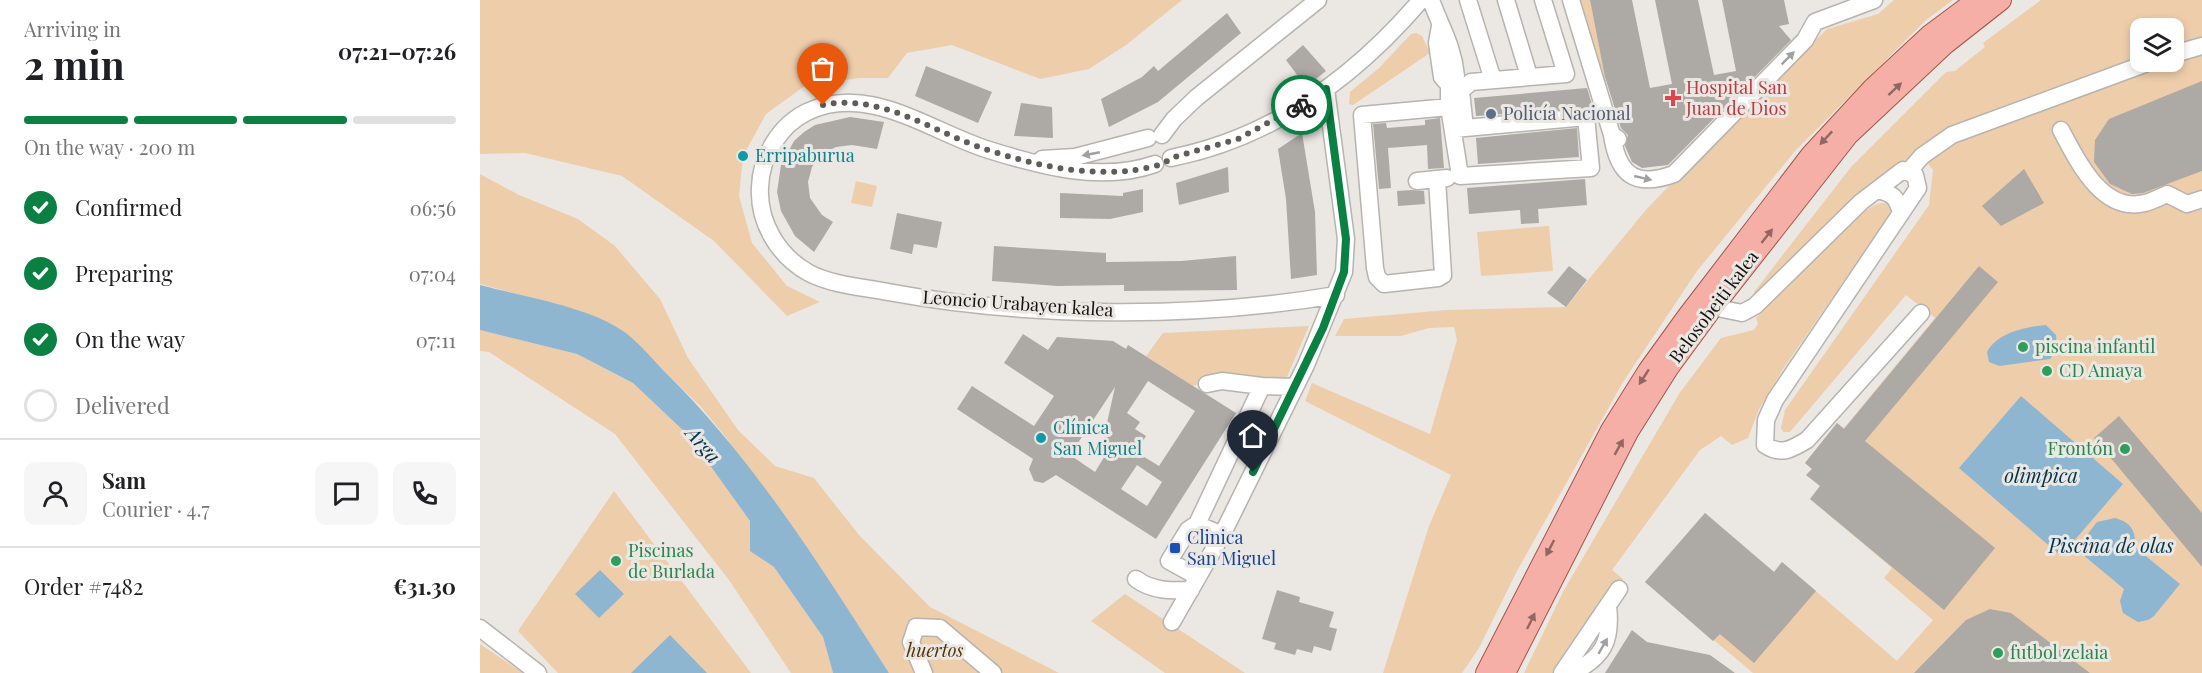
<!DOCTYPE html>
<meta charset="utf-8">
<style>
body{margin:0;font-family:"Playfair Display",serif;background:#f6f6f6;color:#202124;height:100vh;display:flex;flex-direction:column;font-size:22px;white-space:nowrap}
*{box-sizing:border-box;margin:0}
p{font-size:20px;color:#757577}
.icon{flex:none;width:33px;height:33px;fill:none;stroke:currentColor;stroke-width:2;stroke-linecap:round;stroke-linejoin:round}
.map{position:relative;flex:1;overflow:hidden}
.drawer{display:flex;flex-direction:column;background:#fff;width:480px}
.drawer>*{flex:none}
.tools{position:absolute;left:1650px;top:18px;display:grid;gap:12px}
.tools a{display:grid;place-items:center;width:54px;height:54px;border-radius:12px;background:#fff;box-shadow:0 3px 9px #0003;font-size:30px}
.pin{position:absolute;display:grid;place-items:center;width:51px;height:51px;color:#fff;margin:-62px -26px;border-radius:50% 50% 50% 0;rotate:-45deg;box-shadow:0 0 6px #0007}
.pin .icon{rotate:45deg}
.courier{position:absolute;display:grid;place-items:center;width:60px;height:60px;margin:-30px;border:4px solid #0b8043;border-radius:50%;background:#fff;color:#222;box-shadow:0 2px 8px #0007}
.headline em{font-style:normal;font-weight:700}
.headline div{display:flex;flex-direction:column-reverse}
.headline{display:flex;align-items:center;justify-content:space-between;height:102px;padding:0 24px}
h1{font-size:39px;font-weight:700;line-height:45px}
.bar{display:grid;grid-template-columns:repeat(4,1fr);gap:9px 6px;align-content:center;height:72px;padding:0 24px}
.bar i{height:8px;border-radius:4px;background:#e0e0e0}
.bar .selected{background:#0b8043}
.bar p{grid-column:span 4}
.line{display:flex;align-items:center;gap:15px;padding:0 24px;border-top:2px solid #e0e0e0}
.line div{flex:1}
.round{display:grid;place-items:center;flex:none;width:63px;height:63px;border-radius:12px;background:#f6f6f6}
ol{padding:0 24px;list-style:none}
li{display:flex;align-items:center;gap:18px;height:66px}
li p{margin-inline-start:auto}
li .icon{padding:6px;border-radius:50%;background:#0b8043;color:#fff;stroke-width:4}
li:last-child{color:#757577}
li i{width:33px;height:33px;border:3px solid #e0e0e0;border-radius:50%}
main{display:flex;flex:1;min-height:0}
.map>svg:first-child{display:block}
.green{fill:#eecdab;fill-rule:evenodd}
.water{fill:#8eb6d1}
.building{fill:#ada9a5;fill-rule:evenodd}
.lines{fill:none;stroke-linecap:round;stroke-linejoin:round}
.minor-casing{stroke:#b7b3af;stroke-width:19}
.major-casing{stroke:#a2564c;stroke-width:22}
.minor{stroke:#fff;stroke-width:16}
.major{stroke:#f5afa6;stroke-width:20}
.oneway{fill:#a1a0a0}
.oneway2{fill:#906863}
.done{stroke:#5f5d5a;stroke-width:6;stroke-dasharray:0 10.8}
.route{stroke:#0b8043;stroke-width:8}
.health-dot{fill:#e0444e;stroke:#ebe7e3;stroke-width:2}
.service-dot{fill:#5c6f8a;stroke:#ebe7e3;stroke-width:2}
.culture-dot{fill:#0f9aa8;stroke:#ebe7e3;stroke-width:2}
.leisure-dot{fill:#2e9e5b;stroke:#ebe7e3;stroke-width:2}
.transit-dot{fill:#1a4fb4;stroke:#ebe7e3;stroke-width:2}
.labels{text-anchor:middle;stroke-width:6;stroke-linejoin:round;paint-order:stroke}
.health-label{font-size:18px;fill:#be3a42;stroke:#ebe7e3;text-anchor:start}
.service-label{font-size:18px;fill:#4e5e75;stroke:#ebe7e3;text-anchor:start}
.culture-label{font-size:18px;fill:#0d838f;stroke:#ebe7e3;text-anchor:start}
.street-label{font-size:18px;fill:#141211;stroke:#ebe7e3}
.leisure-label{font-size:18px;fill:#27864d;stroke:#ebe7e3;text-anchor:start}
.transit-label{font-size:18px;fill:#164399;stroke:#ebe7e3;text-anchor:start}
.park-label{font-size:18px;font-style:italic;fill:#513206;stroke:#ebe7e3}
.water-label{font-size:20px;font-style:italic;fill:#003550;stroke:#ebe7e3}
</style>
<main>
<section class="drawer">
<div class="headline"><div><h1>2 min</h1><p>Arriving in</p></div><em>07:21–07:26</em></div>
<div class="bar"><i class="selected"></i><i class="selected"></i><i class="selected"></i><i></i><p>On the way · 200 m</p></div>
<ol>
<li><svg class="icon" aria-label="check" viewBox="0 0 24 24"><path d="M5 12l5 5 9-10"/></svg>Confirmed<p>06:56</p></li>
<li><svg class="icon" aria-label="check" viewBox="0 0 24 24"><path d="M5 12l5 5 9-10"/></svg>Preparing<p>07:04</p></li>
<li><svg class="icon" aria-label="check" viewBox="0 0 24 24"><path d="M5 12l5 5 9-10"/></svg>On the way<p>07:11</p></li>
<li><i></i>Delivered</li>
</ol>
<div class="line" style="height:108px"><a class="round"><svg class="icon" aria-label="person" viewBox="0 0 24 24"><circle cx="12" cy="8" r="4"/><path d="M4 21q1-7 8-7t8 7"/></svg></a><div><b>Sam</b><p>Courier · 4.7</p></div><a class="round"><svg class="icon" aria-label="chat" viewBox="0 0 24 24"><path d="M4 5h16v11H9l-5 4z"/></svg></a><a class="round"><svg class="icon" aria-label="phone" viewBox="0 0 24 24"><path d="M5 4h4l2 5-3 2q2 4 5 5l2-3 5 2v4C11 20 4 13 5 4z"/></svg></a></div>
<div class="line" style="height:78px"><div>Order #7482</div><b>€31.30</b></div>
</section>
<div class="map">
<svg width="1722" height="673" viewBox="0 0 1722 673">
<rect width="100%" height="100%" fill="#ebe7e3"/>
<path class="green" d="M0,0h702l-56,45 -37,24 -49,10 -88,-34 -45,8 -19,25h-28l-54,7 -40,29 -23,42 -4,40 13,47 35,43 33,16 -33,14 -73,-75 -92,-65 -97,-23 -45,1z
M1097,0h13l19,96 -2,1z
M1414,0h59l-27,20 -131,131 -98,120 -74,111 -106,189 -38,77 -17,25h-79l46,-147 22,-51 -146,-74 7,-18 118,51 27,-94 -3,-13 -25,1 -28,8h-66l9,-17 103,-9 119,-3 79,-96 88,-92 94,-90 51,-15z
M1561,0h161v673h-449l-108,-91 60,-69 69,59 8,-10 115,99 36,-41 -49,-42 8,-10 -82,-69 10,-13 -14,-11 6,-6 -7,-6 32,-40 7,5 91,-110 -29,-23 -116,137h-7l-2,-4 4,-18 144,-205 4,-35 -15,-18 -19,13 -145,132v-5l97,-125 95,-95 9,-1 30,-24 -2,-4zM1660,28h34v34h-34z
M936,33l6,3 8,17 -77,52 -4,-1 1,-12 29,-24 32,-34z
M0,174l39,21 59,24 37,27 45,53 28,59 50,72 37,36 39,12 45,57 71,72 129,66h-170l-161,-233 -27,-33 -76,-74 -37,-19 -108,-30z
M376,181l21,5 -5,21 -21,-4z
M1400,203h6l4,4v7l-107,155 -24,40 -11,29 -16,7 -11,-9 -21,14 -88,120 11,9 -4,10 -54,84h-41l40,-83 115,-196 42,-56 33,-8 4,-6 -2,-6c26,-24 98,-108 124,-115z
M1069,226l4,45 -72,5 -4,-44z
M829,326l-23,53 -58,-6 -35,13 -47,-30 17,-23z
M0,330l97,24 56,29 56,53 61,85v29l24,17 49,70 10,36h-42l-62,-93 -114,-146 -126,-82 -9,-1z
M134,491l137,182h-193l-40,-42z
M645,594l120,79h-80l-74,-52z
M0,644l43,29h-43z"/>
<path class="water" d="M0,285c44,12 109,21 146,48 15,12 28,28 42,42 87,86 155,195 221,298h-56l-10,-36 -49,-70 -24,-16v-30l-61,-85 -56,-53 -56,-29 -97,-24z
M1566,325l10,10 1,14 -7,10 -51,7 -10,-4 -2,-10c11,-20 39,-25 59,-27z
M1541,396l102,88 -62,72 -102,-88z
M1635,518c17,5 20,12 21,30l44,36 -26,32 -6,4 -10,2 -15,-9 -3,-12 4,-12 -48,-40 21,-27z
M120,570l24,24 -25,24 -24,-24z
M190,635l37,38h-76z"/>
<path class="building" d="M1110,0h42l18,88 22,-4 -17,-84h43l16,75 22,-4 -14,-71h62l5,24 -10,2 12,14 -123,125 -26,3 -10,-6 -7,-16 3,-11 -7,-7 -16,-51z
M747,13l14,20 -83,69 -49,25 -8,-28 41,-22 12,-11 4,5z
M823,45l23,26 -20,16 -20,-27z
M446,66l66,26 -14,31 -63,-27z
M1722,81v90l-59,22 -11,1 -22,-10 -16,-22 1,-22 14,-21z
M1107,88l6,20 -117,8 -2,-18z
M541,103l31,4 1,31 -39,-2z
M370,117l34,5 -7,27 -25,-4 -16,2 -14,7 -10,13 -4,15 2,16 12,17 11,7 -19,30 -19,-16 -14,-25 -4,-19 4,-27 13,-24 10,-9 11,-7z
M960,118l4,50 -16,1 -1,-24 -39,3 3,40 -12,1 -6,-65 13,-1 1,5 38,-3v-5z
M1097,128l2,29 -101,7 -2,-26z
M822,133l13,79 2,63 -26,4 -5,-80 -8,-50z
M748,167l1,25 -50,13 -3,-22z
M1544,169l20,34 -43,23 -19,-20z
M1105,179l2,26 -49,4 1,14 -18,1 -1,-14 -51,4 -2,-26z
M663,189v23l-33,7 -50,-1v-25l63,3v-3z
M932,190l12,1 1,13 -27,2 -1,-15z
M417,213l45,9 -5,26 -23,-4 -2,10 -22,-5z
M514,246l112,7v9l75,-1 55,-5 1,34 -113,1v-6l-67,1 -65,-5z
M1089,266l18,14 -21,27 -19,-14z
M1499,266l19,16 -133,159 130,107 -51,62 -134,-111 10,-13 -14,-11 6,-6 -7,-6 32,-40 7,6z
M543,334l25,16 9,-13 56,4 13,8 2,-4 108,68 -80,126 -100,-64 -13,8 -9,-2 -5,-12 4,-10 -76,-50 15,-23 62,40 20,-30 -50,-33zM668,381l47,30 -36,55 -23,-14 10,-16 -11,-7 5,-7 -13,-9zM635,387l-13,58 4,9 -11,18 -25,-17zM657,465l25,17 -15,24 -26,-17z
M1639,416l83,97v54l-108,-129z
M1225,513l69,59 8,-10 34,29 -62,72 -34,-29 -7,7 -68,-59z
M797,590l23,7 -1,5 35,10 -5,15 8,2 -6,22 -17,-5 -2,7 -15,-4 -2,6 -21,-6 2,-6 -14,-4z
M1510,609l21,4 79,60h-176l52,-53z
M1152,630l15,12 63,13 25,18h-130z"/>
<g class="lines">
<defs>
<path id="minor" d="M951,0c10,28 22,45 25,76l-7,9
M988,0l25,80
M1026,0l23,76
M1091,0l41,135 6,4
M960,26l-3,17 5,34 7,8v22l11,69 131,-8 -5,-51 -132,12
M1694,54l28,-8
M985,128l-4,-37 10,-9 95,-8 -23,-74
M1581,130c16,30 41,84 84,73 8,-2 15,-6 22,-9l20,10 15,-5
M682,135l12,-16 22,-21 122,-98
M1132,135c6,40 23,53 62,39l131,-134 10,-18 59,-22
M691,158c101,-20 184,-81 250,-158
M562,159l33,-2 73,-19
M675,164c-53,19 -115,2 -166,-14 -58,-18 -121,-68 -182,-38 -27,13 -46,44 -47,75 -2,35 18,69 49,86 23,12 53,14 79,19 141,26 307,27 448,3
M1429,171l13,-15 30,-21 198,-73
M957,179l6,96 -5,3 -54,6 -7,-7 -2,-9 -13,-153 87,-8
M937,181l30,-3
M1398,190c16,4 19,8 23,23
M1233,307l29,6 13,-7 106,-104 42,-32 12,5 3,13 -143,212 -9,20 -1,25c16,11 27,4 42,-5l114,-127
M727,384l15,-3 40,5
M717,524l65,-138 32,1
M718,577l-29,-16 19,-31 9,-6 25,11
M656,579c16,12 35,12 55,11
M692,622l50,-87 84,-170 38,-93 2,-33 -20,-150
M0,628l58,45
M444,673l-13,-31 5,-15 24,1 53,45
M1082,673l57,-84
M1091,673c33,-15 41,-33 37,-67"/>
<path id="major" d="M1006,673l125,-243 37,-59 39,-54 124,-162 62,-67 57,-53 47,-35
M1025,673l123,-241 41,-65 44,-60 135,-172 97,-91 56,-44"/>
</defs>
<use href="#minor" class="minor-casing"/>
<use href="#major" class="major-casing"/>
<use href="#minor" class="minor"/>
<use href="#major" class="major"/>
</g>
<defs><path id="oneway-solid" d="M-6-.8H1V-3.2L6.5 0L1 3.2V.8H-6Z" transform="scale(1.5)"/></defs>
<g class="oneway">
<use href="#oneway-solid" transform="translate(1308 58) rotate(-45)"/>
<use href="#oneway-solid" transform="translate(611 154) rotate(169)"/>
<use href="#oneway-solid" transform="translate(1163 178) rotate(13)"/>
<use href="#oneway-solid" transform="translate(1123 646) rotate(-60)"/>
</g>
<g class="oneway2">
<use href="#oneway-solid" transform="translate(1415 89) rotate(-43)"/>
<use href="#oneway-solid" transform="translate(1346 138) rotate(133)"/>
<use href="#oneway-solid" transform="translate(1287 236) rotate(-52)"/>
<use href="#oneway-solid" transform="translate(1164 377) rotate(123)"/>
<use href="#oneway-solid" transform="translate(1139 447) rotate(-61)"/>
<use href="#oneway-solid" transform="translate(1070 548) rotate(117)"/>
<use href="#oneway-solid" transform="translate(1051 621) rotate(-64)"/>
</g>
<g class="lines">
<path class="done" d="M343,105c59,-12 111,28 165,45 46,15 92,25 140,21 13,-2 34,-4 43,-13l67,-19 63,-34"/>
<path class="route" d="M773,472l70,-144 21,-56 2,-33 -20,-150 -25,16"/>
</g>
<path class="health-dot" d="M1190 89h6v6h6v6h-6v6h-6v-6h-6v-6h6z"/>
<circle class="service-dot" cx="1011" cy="114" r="6"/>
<g class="culture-dot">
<circle cx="263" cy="156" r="6"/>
<circle cx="561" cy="438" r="6"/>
</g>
<g class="leisure-dot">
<circle cx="1543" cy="347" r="6"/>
<circle cx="1567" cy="371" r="6"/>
<circle cx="1645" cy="449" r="6"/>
<circle cx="136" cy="561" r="6"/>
<circle cx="1518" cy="653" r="6"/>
</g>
<rect class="transit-dot" x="689" y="542" width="12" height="12" rx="3"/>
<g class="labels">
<g class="health-label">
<text x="1206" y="94">Hospital San<tspan x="1206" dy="21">Juan de Dios</tspan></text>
</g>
<g class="service-label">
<text x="1023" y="120">Policía Nacional</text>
</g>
<g class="culture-label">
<text x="275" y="162">Erripaburua</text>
<text x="573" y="434">Clínica<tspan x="573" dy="21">San Miguel</tspan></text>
</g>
<g class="street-label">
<text transform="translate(538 304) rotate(4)" y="6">Leoncio Urabayen kalea</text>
<text transform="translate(1234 307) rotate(-53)" y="6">Belosobeiti kalea</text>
</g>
<g class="leisure-label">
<text x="1555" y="353">piscina infantil</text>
<text x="1579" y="377">CD Amaya</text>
<text x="1633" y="455" text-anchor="end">Frontón</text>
<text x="148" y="557">Piscinas<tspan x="148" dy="21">de Burlada</tspan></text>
<text x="1530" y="659">futbol zelaia</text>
</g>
<g class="transit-label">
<text x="707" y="544">Clinica<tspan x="707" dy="21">San Miguel</tspan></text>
</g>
<g class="park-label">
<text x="455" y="657">huertos</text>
</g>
<g class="water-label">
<text transform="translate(223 445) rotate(49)" y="7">Arga</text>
<text x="1561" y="483">olimpica</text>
<text x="1631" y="553">Piscina de olas</text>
</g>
</g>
</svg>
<div class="tools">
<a><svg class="icon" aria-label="layers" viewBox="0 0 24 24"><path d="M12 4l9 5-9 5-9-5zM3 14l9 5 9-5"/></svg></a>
</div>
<div class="pin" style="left:343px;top:105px;background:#ea580c"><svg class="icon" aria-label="bag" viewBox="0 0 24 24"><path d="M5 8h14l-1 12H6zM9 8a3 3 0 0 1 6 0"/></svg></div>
<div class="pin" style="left:773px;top:472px;background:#1f2937"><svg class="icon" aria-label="home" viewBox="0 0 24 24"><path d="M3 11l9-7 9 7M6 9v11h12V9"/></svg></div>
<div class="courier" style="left:821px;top:105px"><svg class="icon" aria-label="bike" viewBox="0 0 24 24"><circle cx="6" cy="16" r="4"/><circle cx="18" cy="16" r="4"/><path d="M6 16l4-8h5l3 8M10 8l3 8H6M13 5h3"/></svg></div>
</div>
</main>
